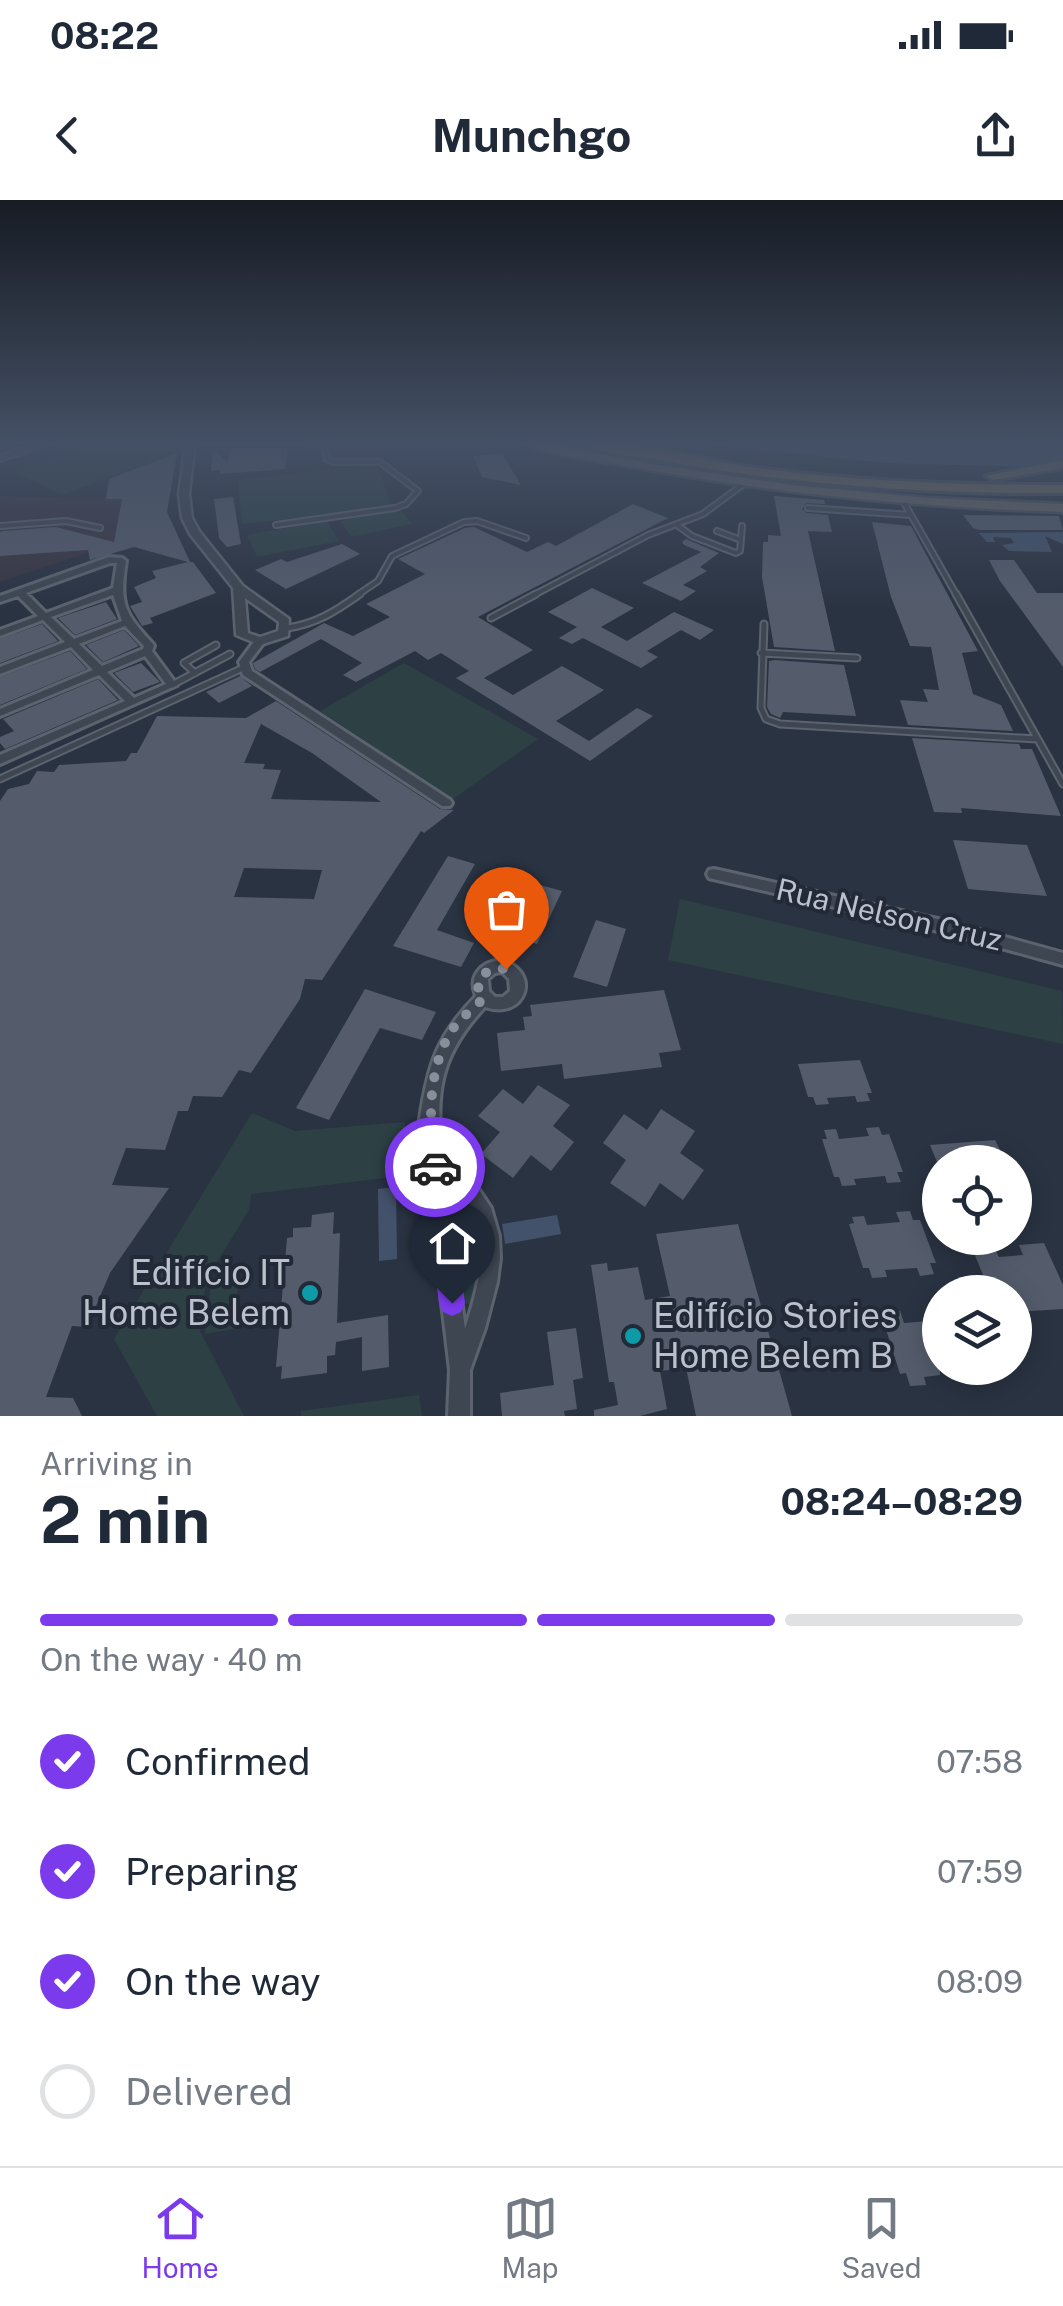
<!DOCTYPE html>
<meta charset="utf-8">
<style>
body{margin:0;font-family:"Public Sans",sans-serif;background:#f6f6f7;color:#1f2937;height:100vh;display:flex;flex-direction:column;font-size:38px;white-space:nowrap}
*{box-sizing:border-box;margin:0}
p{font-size:32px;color:#747a83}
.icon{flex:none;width:55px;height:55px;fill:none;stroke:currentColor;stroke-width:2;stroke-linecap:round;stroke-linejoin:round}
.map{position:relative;height:1216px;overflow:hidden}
.side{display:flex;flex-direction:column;background:#fff;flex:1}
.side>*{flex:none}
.buttons{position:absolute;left:922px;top:945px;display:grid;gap:20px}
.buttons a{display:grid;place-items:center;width:110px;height:110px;border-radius:50%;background:#fff;box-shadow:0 5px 25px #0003;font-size:50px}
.pin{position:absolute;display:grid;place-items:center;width:85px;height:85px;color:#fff;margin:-102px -42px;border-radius:50% 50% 50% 0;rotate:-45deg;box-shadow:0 0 10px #0007}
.pin .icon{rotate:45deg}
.courier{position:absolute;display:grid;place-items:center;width:100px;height:100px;margin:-50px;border:8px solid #7c3aed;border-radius:50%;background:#fff;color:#222;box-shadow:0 2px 12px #0007}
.overview em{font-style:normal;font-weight:700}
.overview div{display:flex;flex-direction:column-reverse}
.overview{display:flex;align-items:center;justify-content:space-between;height:170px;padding:0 40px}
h1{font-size:65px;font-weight:700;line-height:75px}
.bar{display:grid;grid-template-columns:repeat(4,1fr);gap:15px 10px;align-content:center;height:120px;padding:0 40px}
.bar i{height:12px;border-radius:8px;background:#e0e1e3}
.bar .current{background:#7c3aed}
.bar p{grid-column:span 4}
ol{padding:0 40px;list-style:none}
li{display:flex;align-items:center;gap:30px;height:110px}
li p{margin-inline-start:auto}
li .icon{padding:10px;border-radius:50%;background:#7c3aed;color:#fff;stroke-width:4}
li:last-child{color:#747a83}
li i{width:55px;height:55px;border:5px solid #e0e1e3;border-radius:50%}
.status{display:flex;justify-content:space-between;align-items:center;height:70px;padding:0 50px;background:#fff;direction:ltr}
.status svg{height:28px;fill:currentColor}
header{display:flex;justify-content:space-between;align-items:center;height:130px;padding:0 40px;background:#fff;font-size:45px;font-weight:700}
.tabs{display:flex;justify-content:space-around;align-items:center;height:140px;border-top:2px solid #e0e1e3;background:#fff;font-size:28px;color:#747a83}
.tabs a{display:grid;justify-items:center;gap:5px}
.tabs .current{color:#7c3aed}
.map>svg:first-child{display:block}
.medical{fill:#383643}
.green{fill:#2d4144}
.water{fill:#43526b}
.building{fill:#545c6c;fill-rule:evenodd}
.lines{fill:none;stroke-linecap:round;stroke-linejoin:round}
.service-far1-casing{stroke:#5c636f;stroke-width:8}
.service-casing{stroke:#5c636f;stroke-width:9}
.minor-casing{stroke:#5c636f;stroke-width:6}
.tertiary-casing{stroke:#5c636f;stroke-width:5}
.secondary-casing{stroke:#5c636f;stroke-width:4}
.trunk-casing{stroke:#49505c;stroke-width:5}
.motorway-casing{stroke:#49505c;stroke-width:6}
.service-far1{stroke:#3e4652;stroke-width:4}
.service{stroke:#3e4652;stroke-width:5}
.minor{fill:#3e4652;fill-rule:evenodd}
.tertiary{fill:#3e4652;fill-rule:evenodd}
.secondary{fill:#4d5564;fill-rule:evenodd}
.trunk{fill:#6a6966;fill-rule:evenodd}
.motorway{fill:#776d5c;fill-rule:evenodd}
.route{fill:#7c3aed}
.done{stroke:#888f9c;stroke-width:10;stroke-dasharray:0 18}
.culture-dot{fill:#0f9aa8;stroke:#232a37;stroke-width:4}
.labels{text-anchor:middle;stroke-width:8;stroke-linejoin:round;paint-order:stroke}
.street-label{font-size:30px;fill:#bbc1cc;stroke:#232a37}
.near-poi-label{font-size:35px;fill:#bbc1cc;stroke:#232a37;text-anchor:end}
</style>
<div class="status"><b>08:22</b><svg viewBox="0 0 49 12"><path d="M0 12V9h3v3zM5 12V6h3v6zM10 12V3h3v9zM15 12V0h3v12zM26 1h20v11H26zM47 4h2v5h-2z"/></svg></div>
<header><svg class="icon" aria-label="back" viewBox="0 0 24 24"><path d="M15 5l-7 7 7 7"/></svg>Munchgo<svg class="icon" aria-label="share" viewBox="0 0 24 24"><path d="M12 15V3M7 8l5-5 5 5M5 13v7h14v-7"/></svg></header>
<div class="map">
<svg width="1063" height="1216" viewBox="0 0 1063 1216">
<rect width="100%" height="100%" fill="#2a3342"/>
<path class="medical" d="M0,296l122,3 -8,45 -114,38z"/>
<path class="green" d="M98,241h54l26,10 -116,44 -49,-24z
M377,264l15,43 -150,17 -4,-44z
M400,309l12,15 -61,13 -11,-16z
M327,321l12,20 -82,16 -10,-22z
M404,463l134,76 -85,60 -133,-88z
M680,699l382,92 1,53 -395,-84z
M252,913l43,18 110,-9 4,53 -158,19 -2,16 -43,70 -6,51 44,85h-87l-43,-77z
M468,997l16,44 -8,61 -10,2 -4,-15 -7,-84z
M239,1078l-5,51 -29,5 6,-53z
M419,1195l3,21h-121v-5z"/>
<path class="water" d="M670,241l393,1v26l-177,-5z
M1063,332v12l-18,-8 7,16 -43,-1 -7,-6 12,-2 -3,-5 -18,-1 2,5h-8l-8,-9z
M396,987l1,72 -18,2 -1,-72z
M557,1015l4,19 -56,10 -3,-20z"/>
<path class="building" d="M232,248h55l-2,21 -65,5v-4l-9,1 2,-22 14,13z
M177,253l-10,59 23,50h3l23,31 -66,25 3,5 -11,3 -12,-20 12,-4 -8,-15 22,-9 -4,-7 36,-9 -54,-15 -44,13 -2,-10 -88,6v-24l3,-1 53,-4 58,15 8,-43h-16l3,-20z
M502,253l7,12 12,20 -39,-8 -9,-21z
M774,296l50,4 1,4 -19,-1 -4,6 5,4 21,2 4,17 -24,-1 27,120 -61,-4 -12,-70 1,-35h5v-7l13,1z
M233,297l8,47 -14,3 -8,-9 -5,-39z
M633,304l35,14 -190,99 55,33 -49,28 29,17 49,-29 42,24 -48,31 33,20 48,-33 16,8 -63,45 -134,-83 13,-7 -28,-18 -13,7 -13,-9 -59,31 -13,-7 19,-12 -41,-24 -61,33 -5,-3 -2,-6 71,-40 29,13 37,-19 -24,-13 59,-30 -27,-15 67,-31 9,-1 53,25 21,-10 8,4z
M963,315l96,1 4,14h-83l-7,-2z
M872,322l39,4 67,125 -16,2 11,41 28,11 12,26 -105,-6 -8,-25 28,2 -5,-13 16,1 -8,-43 -21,-1 -19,-49z
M686,339l33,14 -19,14 7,4 -24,14 13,6 -15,10 -39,-18 59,-31 -17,-7 -2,-3z
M342,344l18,10 -74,35 -31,-19 26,-11 6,3z
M989,360h25l23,33h26v74l-63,-86z
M592,388l42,20 -33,19 26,14 47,-29 40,18 -14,10 -19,-10 -34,21 11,6 -17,11 -58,-30 -11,6 -13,-6 18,-11 -29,-15z
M106,402l11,17 -42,16 -17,-17z
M42,424l16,17 -58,22v-24z
M124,430l15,16 -36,16 -17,-17z
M70,451l17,18 -87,36v-28z
M775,460l69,5 12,51 -73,-4 -3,6 -9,-4 -4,-7 2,-46z
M141,463l19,19 -27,10 -19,-19z
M240,476l12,10 -33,17 -13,-11z
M98,479l20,21 -113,49 -5,-6v-6l14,-6 -11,-12z
M276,501l164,108 14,1 -30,23 -3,-2 -99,149 -17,-1 -5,20 -49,74 -12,-3 -17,27 -29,-1 -5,15h-10l-13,39 -39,-2 -14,37 57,3 -59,85 -23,54 -15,-1 -26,71 27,1 9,18h-82v-615l8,-12 21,-5 8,-13 17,1 5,-7 67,-4 5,-8h6l20,-37 89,2zM261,524l51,29 69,49 -110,-3 10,-29 -18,-1 2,-5 -21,-1zM244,668l78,2 -8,29 -80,-2z
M912,538l107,6 2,5h11l29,67 -100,-8 1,5 -28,-1z
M953,640l74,5 20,51 -79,-7z
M448,656l27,8 -38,66 37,13 -13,24 -68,-21z
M533,683l29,8 -25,53 -29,-8z
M596,720l30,9 -19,58 -34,-10z
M365,789l71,23 -14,28 -42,-12 -51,92 -33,-12z
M664,790l17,60 -22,3 3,14 -98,12 -2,-15 -61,7 -4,-38 28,-3 -2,-13 9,-1 -2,-11z
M860,860l12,33h-5l3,8 -13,1 -2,-6 -28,2 2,6 -13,1 -3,-8h-5l-10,-33z
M538,885l32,20 -17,21 21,16 -23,29 -20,-16 -18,23 -32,-24 19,-22 -22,-16 25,-27 20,15z
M661,909l34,22 -15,22 24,17 -21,30 -23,-17 -15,24 -35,-24 16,-23 -23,-17 21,-29 23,16z
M879,927l3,8 7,-1 14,38h-6l4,10 -14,1 -2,-7 -31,3 2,6 -14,1 -3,-9h-5l-12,-38h5l-3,-9 12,-1 3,10 30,-3 -3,-8z
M995,940l11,22h-69l-7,-17z
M910,1011l3,9h7l16,43h-6l4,11 -14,2 -3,-8 -32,2 2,7 -15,1 -3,-10h-6l-14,-44 5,-1 -2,-6 12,-1 3,9 33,-3 -4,-10z
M334,1012l-1,22 7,-1 -3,90 51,-8 1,52 -27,4v-34l-26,5 -1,13 -8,1v17l-46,6 1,-13 -6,1 11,-129 6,-1v-9l18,-1 1,-12z
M738,1024l54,192h-96l-10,-48 -26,3 7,38 -27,7h-46v-6l24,-5 -4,-23h-5l-18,-117 16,-2 1,8 30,-4 7,33 25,-4 -14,-62z
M1044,1043l19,42v24l-48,3v-20h-25l-18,-44 22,-1 5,10 24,-2 -4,-10z
M900,1111l4,12 36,-3v55l-16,2 2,8 -16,1 -4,-13 -6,1 -16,-51 5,-1 -3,-10z
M576,1128l7,50 -10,2 4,29 -13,2 1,5h-63l-2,-23 54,-8 -7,-53z"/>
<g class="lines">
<defs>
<path id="service-far1" d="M902,299l55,97
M808,308l103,7
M276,325l119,-17 11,-4 12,-13 -38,-29h-47l-6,-3 -3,-13
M677,325l15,11 44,17 4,-2 2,-25
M0,326l66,-5 34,7
M717,331l24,9
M356,396l22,-15 14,-25 72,-34 13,-1 49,17
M532,396l116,-61 55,-21 42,-31"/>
<path id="service" d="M956,394l107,190
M491,418l45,-24
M764,424l-3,84 5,11 14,5 257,15
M287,428c29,-4 49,-17 73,-34
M761,453l96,5
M195,473l-11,-10 32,-18
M172,485l58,-31
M0,579l243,-111"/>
<path id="minor" d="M109,357l13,1 4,3c-7,42 -2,52 27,83l1,2 -2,5 25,34 -177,79v-9l125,-54 -26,-26 -99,41v-7l93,-39 -22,-23 -71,27v-7l65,-25 -22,-22 -43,16v-6l38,-14 -20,-20 -18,6v-6zM110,363h7l-4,25 -67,25 -20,-20zM113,395l9,26 -48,18 -23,-22zM125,426l19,20 -1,3 -41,17 -23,-22zM145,456l21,28 -32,14 -27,-26z
M260,438l5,3 -16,21 3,9 198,129 2,3 -2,3h-8l-199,-131 -4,-13 17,-23z
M714,669l237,53 112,31v12l-112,-31 -242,-56 -2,-4 2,-4z
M501,760c42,12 24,61 -16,47 -48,51 -50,89 -42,157l36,26 12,18 8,28 1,22 -3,24 -12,46 -15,42v46h-22l2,-46 -30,-251c8,-54 17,-83 56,-123 -8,-20 5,-34 25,-36zM502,772l7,7 1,12 -7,6h-8l-6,-6 -1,-12 7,-6zM446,986c52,35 35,93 19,143z"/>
<path id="tertiary" d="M183,241l12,1 -6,52 3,24 7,13 44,55 46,33 -1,17 -28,9 -24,-10 -3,-47 -43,-54 -8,-16 -3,-24 7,-51zM245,398l34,24 -1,9 -18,6 -12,-4z"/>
<path id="secondary" d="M44,241h15l-59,20v-6z"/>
<path id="trunk" d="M306,241l-6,3 -109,1 -6,-3z
M518,241h21l118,24 135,20 135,13 136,6v8c-148,-5 -295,-19 -441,-47 -30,-6 -79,-10 -104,-24z"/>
<path id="motorway" d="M578,241c59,0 121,19 180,27 101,14 203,17 305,17v8c-136,1 -270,-8 -405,-33 -23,-4 -61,-6 -80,-19z
M1063,260v8l-70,12 -7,-4z"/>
</defs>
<use href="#service-far1" class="service-far1-casing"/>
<use href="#service" class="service-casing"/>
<use href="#minor" class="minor-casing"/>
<use href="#tertiary" class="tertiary-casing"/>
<use href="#secondary" class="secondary-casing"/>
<use href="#trunk" class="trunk-casing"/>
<use href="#motorway" class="motorway-casing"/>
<use href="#service-far1" class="service-far1"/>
<use href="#service" class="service"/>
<use href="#minor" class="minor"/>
<use href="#tertiary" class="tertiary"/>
<use href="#secondary" class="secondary"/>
<use href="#trunk" class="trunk"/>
<use href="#motorway" class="motorway"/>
</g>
<linearGradient id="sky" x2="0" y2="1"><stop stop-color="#171c24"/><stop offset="0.59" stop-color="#445065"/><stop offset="1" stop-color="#445065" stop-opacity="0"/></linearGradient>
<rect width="1063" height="411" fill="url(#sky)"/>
<path class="route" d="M435,956l8,3 4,8 18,136 -4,9 -9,4 -9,-4 -4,-9 -15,-136 3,-8z"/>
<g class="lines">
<path class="done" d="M435,967c-6,-45 -8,-93 15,-134 8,-13 24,-25 34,-35l-6,-11 4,-12 12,-7 12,1"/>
</g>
<g class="culture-dot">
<circle cx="310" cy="1093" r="10"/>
<circle cx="633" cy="1136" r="10"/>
</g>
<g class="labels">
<g class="street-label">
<text transform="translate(889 715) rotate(13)" y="10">Rua Nelson Cruz</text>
</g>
<g class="near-poi-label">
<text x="290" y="1085">Edifício IT<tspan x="290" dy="40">Home Belem</tspan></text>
<text x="653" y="1128" text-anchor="start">Edifício Stories<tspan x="653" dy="40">Home Belem B</tspan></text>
</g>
</g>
</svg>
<div class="buttons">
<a><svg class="icon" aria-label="locate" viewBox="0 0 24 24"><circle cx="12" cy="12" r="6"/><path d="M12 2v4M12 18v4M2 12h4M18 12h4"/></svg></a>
<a><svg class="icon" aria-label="layers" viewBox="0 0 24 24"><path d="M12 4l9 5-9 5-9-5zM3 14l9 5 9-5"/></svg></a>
</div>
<div class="pin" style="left:506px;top:769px;background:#ea580c"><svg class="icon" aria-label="bag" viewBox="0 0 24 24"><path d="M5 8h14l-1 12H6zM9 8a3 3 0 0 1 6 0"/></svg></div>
<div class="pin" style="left:452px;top:1103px;background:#1f2937"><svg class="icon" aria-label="home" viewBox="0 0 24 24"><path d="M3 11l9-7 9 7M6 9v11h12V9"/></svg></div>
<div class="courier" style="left:435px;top:967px"><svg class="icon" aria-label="car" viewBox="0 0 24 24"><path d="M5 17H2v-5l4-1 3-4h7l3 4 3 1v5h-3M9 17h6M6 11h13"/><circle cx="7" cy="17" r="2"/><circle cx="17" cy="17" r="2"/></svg></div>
</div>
<section class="side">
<div class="overview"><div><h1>2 min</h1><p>Arriving in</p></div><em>08:24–08:29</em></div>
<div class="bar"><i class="current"></i><i class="current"></i><i class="current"></i><i></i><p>On the way · 40 m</p></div>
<ol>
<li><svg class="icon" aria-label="check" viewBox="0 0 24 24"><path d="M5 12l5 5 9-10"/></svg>Confirmed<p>07:58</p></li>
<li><svg class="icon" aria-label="check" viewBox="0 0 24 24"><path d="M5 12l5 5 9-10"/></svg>Preparing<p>07:59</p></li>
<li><svg class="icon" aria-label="check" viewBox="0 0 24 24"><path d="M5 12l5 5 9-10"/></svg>On the way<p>08:09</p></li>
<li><i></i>Delivered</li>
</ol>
</section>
<nav class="tabs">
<a class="current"><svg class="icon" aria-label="home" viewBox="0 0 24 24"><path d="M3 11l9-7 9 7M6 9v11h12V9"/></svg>Home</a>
<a><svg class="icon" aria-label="map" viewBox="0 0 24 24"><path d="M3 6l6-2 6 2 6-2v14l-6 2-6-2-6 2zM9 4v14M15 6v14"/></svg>Map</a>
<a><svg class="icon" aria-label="saved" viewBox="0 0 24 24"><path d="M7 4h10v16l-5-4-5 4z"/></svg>Saved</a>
</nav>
